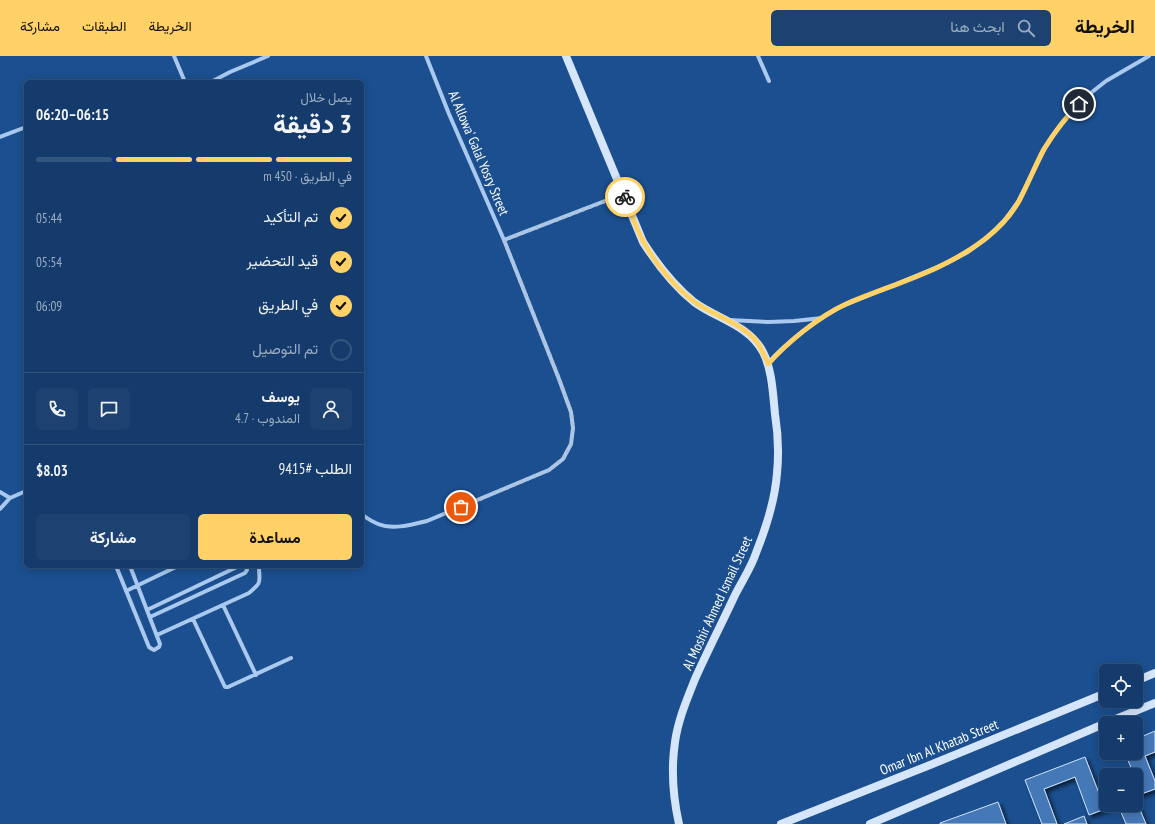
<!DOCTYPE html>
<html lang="ar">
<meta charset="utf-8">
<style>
body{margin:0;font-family:"PT Sans Narrow",Vazirmatn,sans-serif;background:#1d4271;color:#f1f3f6;direction:rtl;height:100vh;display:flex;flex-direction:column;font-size:15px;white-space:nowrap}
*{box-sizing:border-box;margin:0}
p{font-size:13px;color:#9dadc1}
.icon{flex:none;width:22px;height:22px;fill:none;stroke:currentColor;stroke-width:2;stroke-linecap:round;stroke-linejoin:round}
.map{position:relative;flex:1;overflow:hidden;direction:ltr}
.sheet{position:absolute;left:24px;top:24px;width:340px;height:488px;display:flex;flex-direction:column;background:#143b6b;border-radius:6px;box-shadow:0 2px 10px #0003,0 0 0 1px #33557e;direction:rtl}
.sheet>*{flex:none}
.fabs{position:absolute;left:1099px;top:608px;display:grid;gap:8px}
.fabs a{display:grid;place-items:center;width:44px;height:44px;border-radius:6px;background:#143b6b;box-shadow:0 2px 10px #0003,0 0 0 1px #33557e;font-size:20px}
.pin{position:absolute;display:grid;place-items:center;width:34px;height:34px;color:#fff;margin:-17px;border:2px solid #fff;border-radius:50%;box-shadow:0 1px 4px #0007}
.courier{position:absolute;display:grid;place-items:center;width:40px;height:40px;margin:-20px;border:3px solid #ffd166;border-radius:50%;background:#fff;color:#222;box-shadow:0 1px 5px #0007}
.overview em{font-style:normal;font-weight:700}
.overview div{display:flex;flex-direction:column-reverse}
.overview{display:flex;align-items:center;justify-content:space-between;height:68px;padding:0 12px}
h1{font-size:26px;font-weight:700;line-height:30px}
.bar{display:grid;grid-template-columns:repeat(4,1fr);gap:6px 4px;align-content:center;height:48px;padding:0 12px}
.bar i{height:5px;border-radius:3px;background:#33557e}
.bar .on{background:#ffd166}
.bar p{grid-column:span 4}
.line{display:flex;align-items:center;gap:10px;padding:0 12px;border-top:1px solid #33557e}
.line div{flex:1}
.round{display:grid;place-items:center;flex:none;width:42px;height:42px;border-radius:6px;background:#1d4271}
ol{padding:0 12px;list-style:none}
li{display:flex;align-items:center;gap:12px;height:44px}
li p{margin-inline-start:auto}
li .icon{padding:4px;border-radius:50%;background:#ffd166;color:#111;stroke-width:4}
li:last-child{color:#9dadc1}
li i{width:22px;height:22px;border:2px solid #33557e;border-radius:50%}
.primary-button{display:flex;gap:8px;margin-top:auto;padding:8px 12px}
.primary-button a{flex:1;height:46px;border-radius:6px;background:#ffd166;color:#111;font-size:16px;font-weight:700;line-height:46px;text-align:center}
.primary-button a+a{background:#1d4271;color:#f1f3f6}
header{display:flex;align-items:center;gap:24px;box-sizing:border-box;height:56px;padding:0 20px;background:#ffd166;color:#111}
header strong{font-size:19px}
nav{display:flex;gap:22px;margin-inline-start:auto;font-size:14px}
.search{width:280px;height:36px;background:#1d4271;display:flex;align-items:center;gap:10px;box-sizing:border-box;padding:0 14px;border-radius:6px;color:#9dadc1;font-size:15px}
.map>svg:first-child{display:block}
.building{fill:#4478b7;stroke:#cfe3fa;filter:url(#shadow)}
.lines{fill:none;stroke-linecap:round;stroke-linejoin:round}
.street{stroke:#a9c9ee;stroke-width:4}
.secondary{stroke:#d6e6fa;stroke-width:8}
.done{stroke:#afc1d8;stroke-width:4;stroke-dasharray:0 7.2}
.route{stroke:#ffd166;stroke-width:5}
.labels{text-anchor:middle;stroke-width:3.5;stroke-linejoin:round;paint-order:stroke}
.street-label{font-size:14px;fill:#fff;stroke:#1b4f8f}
</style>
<header>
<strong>الخريطة</strong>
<div class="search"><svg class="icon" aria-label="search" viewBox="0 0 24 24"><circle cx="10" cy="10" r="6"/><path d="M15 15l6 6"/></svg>ابحث هنا</div>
<nav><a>الخريطة</a><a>الطبقات</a><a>مشاركة</a></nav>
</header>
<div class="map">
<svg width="1155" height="768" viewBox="0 0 1155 768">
<defs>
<filter id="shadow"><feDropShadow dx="3" dy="3" stdDeviation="2" flood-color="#0009"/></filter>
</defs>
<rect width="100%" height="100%" fill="#1b4f8f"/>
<path class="building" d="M1155,675v21l-10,4 10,25v8l-19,7v-21h-2l-9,-22h11v-14z
M1085,701l20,52 -16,6 -14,-38 -31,12 13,35h-15l-17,-44z
M998,746l8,22h-66v-1z
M1118,749h20l8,19h-20z
M1084,760l3,8h-23z"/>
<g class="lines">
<path class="street" d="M174,0l11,26
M758,0l11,25
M211,26l19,-10 38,-16
M0,81l26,-10
M504,184l119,-46
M729,264l40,2 25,-1 28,-3
M768,307c20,-22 44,-40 70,-55l109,-45 21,-11 19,-14 17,-17 14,-19 26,-52 12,-19 15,-19 16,-16 19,-15 43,-25
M0,436l10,6
M0,453l10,-11 16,-7
M362,458l2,2c4,3 9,6 14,8 15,6 33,1 49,-3l122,-51 14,-11 8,-15 2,-16 -2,-16 -12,-33 -55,-139 -55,-126 -23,-58
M116,510l33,81 3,2 2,1 5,-3 1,-3 -30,-78
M126,535l52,-25
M223,549l33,70
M147,554l92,-44
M150,561l95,-44 2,-3 -1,-4
M193,563l32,68h3l63,-29
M157,579l92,-42c14,-12 10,-10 10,-27"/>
<path class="secondary" d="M566,0l77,186c14,22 30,43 51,60 23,17 55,23 69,50 9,17 10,42 12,62 3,19 4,39 2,59 -2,28 -11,55 -21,80 -5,15 -14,28 -21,42 -13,28 -27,55 -40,84 -8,20 -17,41 -20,63 -4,27 -2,55 4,82
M1136,625l19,-8
M1106,667l49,-20
M781,768l149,-59 176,-72
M870,768l236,-101"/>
</g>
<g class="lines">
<path class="done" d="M461,451l88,-37 14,-11 8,-15 2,-16 -2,-16 -12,-33 -55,-139 120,-46 1,3"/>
<path class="route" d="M625,141c6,15 11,32 19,46 12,21 31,45 52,60 19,13 47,21 61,39 5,7 8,15 11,22 20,-22 50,-47 78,-60 47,-20 98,-33 139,-65 13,-10 26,-24 34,-38 9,-17 16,-35 25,-52 10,-16 22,-32 35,-45"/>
</g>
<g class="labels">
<g class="street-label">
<text transform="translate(479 97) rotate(67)" y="5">Al Allowa' Galal Yosry Street</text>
<text transform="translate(717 547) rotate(-65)" y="5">Al Moshir Ahmed Ismail Street</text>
<text transform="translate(939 691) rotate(-22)" y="5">Omar Ibn Al Khatab Street</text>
</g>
</g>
</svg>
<div class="fabs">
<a><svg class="icon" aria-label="locate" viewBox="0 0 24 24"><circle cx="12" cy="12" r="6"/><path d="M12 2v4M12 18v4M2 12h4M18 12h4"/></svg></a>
<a>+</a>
<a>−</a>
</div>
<div class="pin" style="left:461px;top:451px;background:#ea580c"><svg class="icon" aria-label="bag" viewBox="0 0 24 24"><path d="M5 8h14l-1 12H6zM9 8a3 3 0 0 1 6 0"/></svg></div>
<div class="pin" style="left:1079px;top:48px;background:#1f2937"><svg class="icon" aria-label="home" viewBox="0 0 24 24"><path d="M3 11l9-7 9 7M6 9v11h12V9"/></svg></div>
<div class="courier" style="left:625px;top:141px"><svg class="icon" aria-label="bike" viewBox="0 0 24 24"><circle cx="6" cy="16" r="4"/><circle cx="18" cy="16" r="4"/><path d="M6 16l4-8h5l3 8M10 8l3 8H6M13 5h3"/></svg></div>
<section class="sheet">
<div class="overview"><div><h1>3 دقيقة</h1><p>يصل خلال</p></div><em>06:15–06:20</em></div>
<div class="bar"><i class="on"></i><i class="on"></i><i class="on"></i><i></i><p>في الطريق · 450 m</p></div>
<ol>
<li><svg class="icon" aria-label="check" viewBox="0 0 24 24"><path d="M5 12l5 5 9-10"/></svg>تم التأكيد<p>05:44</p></li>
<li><svg class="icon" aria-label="check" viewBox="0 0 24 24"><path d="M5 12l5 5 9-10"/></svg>قيد التحضير<p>05:54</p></li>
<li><svg class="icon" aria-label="check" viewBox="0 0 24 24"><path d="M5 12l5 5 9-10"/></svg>في الطريق<p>06:09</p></li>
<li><i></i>تم التوصيل</li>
</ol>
<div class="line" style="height:72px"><a class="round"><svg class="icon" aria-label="person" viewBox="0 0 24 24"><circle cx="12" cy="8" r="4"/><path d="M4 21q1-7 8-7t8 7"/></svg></a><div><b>يوسف</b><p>المندوب · 4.7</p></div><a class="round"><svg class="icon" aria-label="chat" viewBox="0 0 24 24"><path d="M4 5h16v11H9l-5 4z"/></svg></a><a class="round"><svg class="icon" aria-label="phone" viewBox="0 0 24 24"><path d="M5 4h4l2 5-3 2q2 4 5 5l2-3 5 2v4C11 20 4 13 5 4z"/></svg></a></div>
<div class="line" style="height:52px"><div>الطلب #9415</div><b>$8.03</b></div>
<div class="primary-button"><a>مساعدة</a><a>مشاركة</a></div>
</section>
</div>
